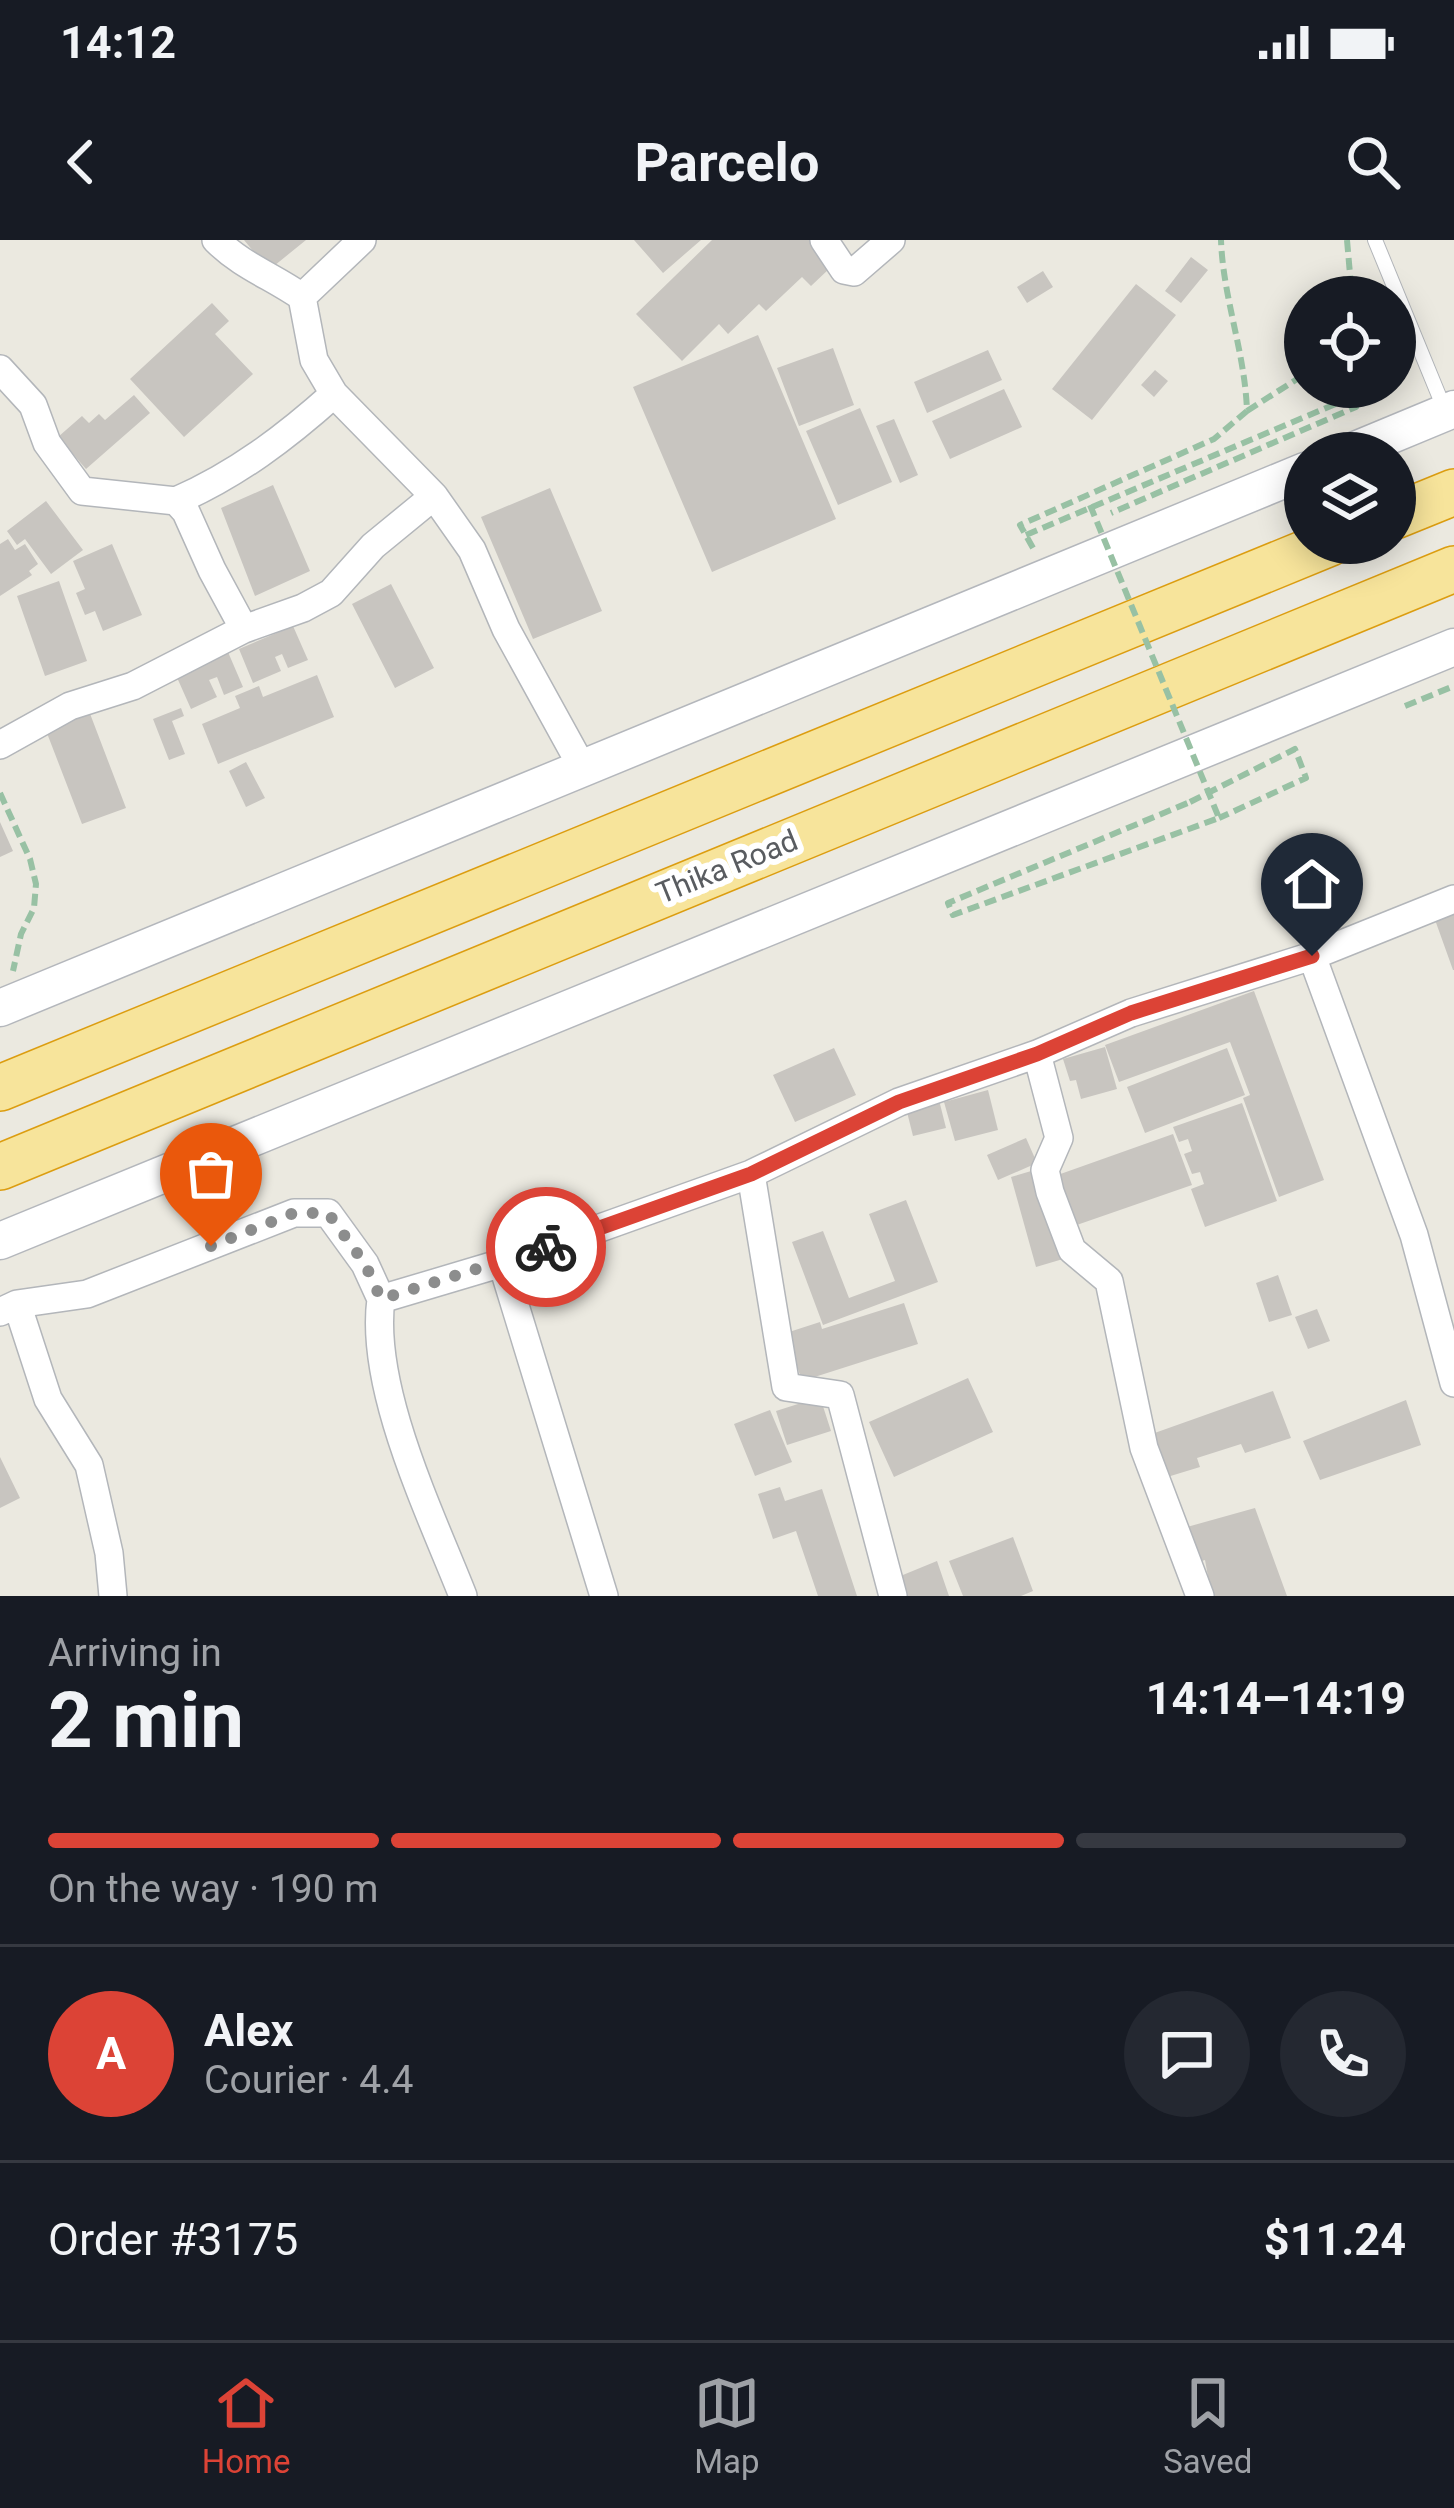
<!DOCTYPE html>
<meta charset="utf-8">
<style>
body{margin:0;font-family:Roboto,sans-serif;background:#242831;color:#f1f3f6;height:100vh;display:flex;flex-direction:column;font-size:45px;white-space:nowrap}
*{box-sizing:border-box;margin:0}
p{font-size:39px;color:#9ea1a6}
.icon{flex:none;width:66px;height:66px;fill:none;stroke:currentColor;stroke-width:2;stroke-linecap:round;stroke-linejoin:round}
.map{position:relative;height:1356px;overflow:hidden}
.drawer{display:flex;flex-direction:column;background:#171b24;flex:1}
.drawer>*{flex:none}
.tools{position:absolute;left:1284px;top:36px;display:grid;gap:24px}
.tools a{display:grid;place-items:center;width:132px;height:132px;border-radius:50%;background:#171b24;box-shadow:0 6px 30px #0003;font-size:60px}
.pin{position:absolute;display:grid;place-items:center;width:102px;height:102px;color:#fff;margin:-123px -51px;border-radius:50% 50% 50% 0;rotate:-45deg;box-shadow:0 0 12px #0007}
.pin .icon{rotate:45deg}
.courier{position:absolute;display:grid;place-items:center;width:120px;height:120px;margin:-60px;border:9px solid #dc4336;border-radius:50%;background:#fff;color:#222;box-shadow:0 3px 15px #0007}
.summary em{font-style:normal;font-weight:700}
.summary div{display:flex;flex-direction:column-reverse}
.summary{display:flex;align-items:center;justify-content:space-between;height:204px;padding:0 48px}
h1{font-size:78px;font-weight:700;line-height:90px}
.bar{display:grid;grid-template-columns:repeat(4,1fr);gap:18px 12px;align-content:center;height:144px;padding:0 48px}
.bar i{height:15px;border-radius:9px;background:#363941}
.bar .current{background:#dc4336}
.bar p{grid-column:span 4}
.line{display:flex;align-items:center;gap:30px;padding:0 48px;border-top:3px solid #363941}
.line div{flex:1}
.round{display:grid;place-items:center;flex:none;width:126px;height:126px;border-radius:63px;background:#242831}
.status{display:flex;justify-content:space-between;align-items:center;height:84px;padding:0 60px;background:#171b24;direction:ltr}
.status svg{height:33px;fill:currentColor}
header{display:flex;justify-content:space-between;align-items:center;height:156px;padding:0 48px;background:#171b24;font-size:54px;font-weight:700}
.tabs{display:flex;justify-content:space-around;align-items:center;height:168px;border-top:3px solid #363941;background:#171b24;font-size:33px;color:#9ea1a6}
.tabs a{display:grid;justify-items:center;gap:6px}
.tabs .current{color:#dc4336}
.map>svg:first-child{display:block}
.building{fill:#c8c5c0}
.lines{fill:none;stroke-linecap:round;stroke-linejoin:round}
.service-casing{stroke:#b3b6ba;stroke-width:16}
.minor-casing{stroke:#b3b6ba;stroke-width:30}
.secondary-casing{stroke:#b4b7bc;stroke-width:39}
.trunk-casing{stroke:#dc9d10;stroke-width:48}
.path{stroke:#98c1a4;stroke-width:6;stroke-dasharray:12 6;stroke-linecap:butt}
.service{stroke:#fff;stroke-width:14}
.minor{stroke:#fff;stroke-width:27}
.secondary{stroke:#fff;stroke-width:36}
.trunk{stroke:#f7e49b;stroke-width:45}
.path-bridge{stroke:#98c1a4;stroke-width:6;stroke-dasharray:12 6;stroke-linecap:butt}
.done{stroke:#8c8d8d;stroke-width:12;stroke-dasharray:0 21.6}
.route{stroke:#dc4336;stroke-width:15}
.labels{text-anchor:middle;stroke-width:12;stroke-linejoin:round;paint-order:stroke}
.street-label{font-size:30px;fill:#595c60;stroke:#fff}
</style>
<div class="status"><b>14:12</b><svg viewBox="0 0 49 12"><path d="M0 12V9h3v3zM5 12V6h3v6zM10 12V3h3v9zM15 12V0h3v12zM26 1h20v11H26zM47 4h2v5h-2z"/></svg></div>
<header><svg class="icon" aria-label="back" viewBox="0 0 24 24"><path d="M15 5l-7 7 7 7"/></svg>Parcelo<svg class="icon" aria-label="search" viewBox="0 0 24 24"><circle cx="10" cy="10" r="6"/><path d="M15 15l6 6"/></svg></header>
<div class="map">
<svg width="1454" height="1356" viewBox="0 0 1454 1356">
<rect width="100%" height="100%" fill="#ebe9e0"/>
<path class="building" d="M244,0h62l-37,30z
M634,0h67l-38,33z
M712,0h123l12,12 -36,34 -9,-9 -36,34 -7,-7 -31,30 -9,-10 -37,37 -46,-47z
M1191,17l17,13 -27,33 -16,-12z
M1043,31l10,16 -26,16 -10,-16z
M1136,44l40,31 -84,105 -40,-31z
M212,63l17,18 -14,13 38,40 -69,63 -54,-58z
M758,95l78,184 -124,53 -79,-185z
M833,108l21,57 -55,21 -22,-58z
M988,110l14,30 -75,33 -13,-31z
M1155,130l13,11 -14,16 -13,-12z
M1004,149l18,38 -72,32 -18,-38z
M134,155l16,18 -64,56 -28,-32 24,-21 7,7 10,-9 6,6z
M860,168l32,74 -54,23 -32,-74z
M894,179l24,56 -18,8 -24,-57z
M273,245l37,86 -55,25 -34,-88z
M550,248l52,123 -69,28 -52,-122z
M46,261l37,49 -32,24 -26,-35 -8,6 -10,-14z
M8,299l7,11 10,-6 13,20 -9,7 3,4 -32,21v-52z
M112,304l30,71 -39,16 -8,-20 -10,4 -9,-22 9,-4 -12,-28z
M59,341l28,80 -42,15 -28,-80z
M391,344l43,84 -39,20 -43,-84z
M293,386l15,34 -20,8 -6,-14 -7,3 6,14 -28,12 -14,-34z
M228,412l15,35 -19,8 -7,-18 -8,3 8,17 -26,12 -16,-36z
M317,435l17,42 -116,47 -16,-40 38,-16 -5,-12 24,-10 4,11z
M181,468l3,8 -12,5 13,33 -16,6 -16,-41z
M89,471l37,97 -44,16 -37,-96z
M246,522l19,36 -19,9 -17,-36z
M0,582l13,29 -13,6z
M1454,669v61h-1l-19,-53z
M1254,751l70,189 -45,17 -36,-99 7,-3 -20,-53 -111,40 -14,-37z
M1105,807l12,42 -36,10 -5,-19 -6,1 -7,-22z
M834,808l22,47 -61,27 -22,-47z
M1227,808l18,47 -100,38 -18,-46z
M988,850l10,40 -43,11 -11,-39z
M939,860l7,28 -33,8 -7,-28z
M1242,863l35,98 -72,26 -14,-38 13,-5 -4,-12 -8,2 -8,-20 8,-3 -4,-12 -9,3 -6,-15z
M1173,894l19,51 -121,42 -19,-50z
M1026,898l11,25 -39,17 -11,-25z
M1038,929l25,90 -27,8 -25,-90z
M906,960l32,82 -115,43 -31,-83 31,-11 26,67 46,-17 -26,-67z
M1278,1035l14,40 -23,7 -13,-39z
M904,1063l14,41 -116,37 -16,-48 34,-11 2,7z
M1317,1069l13,32 -22,8 -13,-32z
M968,1138l25,54 -99,45 -25,-55z
M1273,1151l18,47 -46,15 -4,-9 -44,14 3,9 -36,11 -15,-43z
M820,1157l11,34 -44,14 -11,-34z
M1406,1160l15,45 -101,35 -17,-39z
M770,1170l22,52 -37,14 -21,-52z
M0,1217l20,41 -20,10z
M780,1247l5,14 37,-12 35,107h-39l-22,-65 -23,8 -15,-45z
M1255,1268l32,88h-80l-4,-12 6,-2 -4,-22 -10,3 -8,-36z
M1013,1297l20,54 -12,5h-58l-14,-35z
M937,1321l12,35h-44l-7,-19z"/>
<g class="lines">
<defs>
<path id="service" d="M1375,0l69,168"/>
<path id="minor" d="M216,0c26,26 56,36 86,57l60,-57
M824,0l20,30 10,2 37,-32
M302,57l12,63 20,34 100,102
M0,129l33,36 14,38 35,48 94,10 10,11 26,58 32,59
M176,261c60,-26 110,-64 158,-107
M0,505l70,-39 63,-20 111,-57 59,-21 28,-15 42,-47 61,-50 38,54 34,79 76,138
M1312,716l102,279 40,148
M1037,814l22,84 -14,32 5,22 22,58 37,31 35,167 56,148
M751,934l35,213 54,8 53,201
M502,1023l102,333
M381,1059c-12,89 49,213 82,297
M17,1064l31,95 41,66 20,88 4,43
M0,1072l17,-8 70,-10 207,-81h34l37,51 16,35 121,-36 249,-89 148,-72 138,-48 94,-41 181,-57 142,-57"/>
<path id="secondary" d="M1348,213l106,-44
M0,768l1305,-537
M0,1001l1454,-594"/>
<path id="trunk" d="M1395,276l59,-24
M0,848l1330,-545
M0,927l1454,-598"/>
</defs>
<use href="#service" class="service-casing"/>
<use href="#minor" class="minor-casing"/>
<use href="#secondary" class="secondary-casing"/>
<use href="#trunk" class="trunk-casing"/>
<path class="path" d="M1347,0l5,57
M1247,171l58,-37
M1026,295l326,-138 4,10 -245,106
M1033,308l-13,-23 194,-86 33,-28c-2,-59 -24,-113 -26,-171
M1405,466l49,-20
M0,553l30,66 6,25 -2,24 -13,26 -8,37
M1190,562l105,-53 11,29 -87,40"/>
<use href="#service" class="service"/>
<use href="#minor" class="minor"/>
<use href="#secondary" class="secondary"/>
<use href="#trunk" class="trunk"/>
<path class="path-bridge" d="M1090,265l129,313 -266,97 -5,-12 242,-101"/>
</g>
<g class="lines">
<path class="done" d="M211,1006l83,-33h34l37,51 16,35 165,-52"/>
<path class="route" d="M546,1007l205,-73 148,-72 138,-48 94,-41 181,-57"/>
</g>
<g class="labels">
<g class="street-label">
<text transform="translate(727 627) rotate(-22)" y="10">Thika Road</text>
</g>
</g>
</svg>
<div class="tools">
<a><svg class="icon" aria-label="locate" viewBox="0 0 24 24"><circle cx="12" cy="12" r="6"/><path d="M12 2v4M12 18v4M2 12h4M18 12h4"/></svg></a>
<a><svg class="icon" aria-label="layers" viewBox="0 0 24 24"><path d="M12 4l9 5-9 5-9-5zM3 14l9 5 9-5"/></svg></a>
</div>
<div class="pin" style="left:211px;top:1006px;background:#ea580c"><svg class="icon" aria-label="bag" viewBox="0 0 24 24"><path d="M5 8h14l-1 12H6zM9 8a3 3 0 0 1 6 0"/></svg></div>
<div class="pin" style="left:1312px;top:716px;background:#1f2937"><svg class="icon" aria-label="home" viewBox="0 0 24 24"><path d="M3 11l9-7 9 7M6 9v11h12V9"/></svg></div>
<div class="courier" style="left:546px;top:1007px"><svg class="icon" aria-label="bike" viewBox="0 0 24 24"><circle cx="6" cy="16" r="4"/><circle cx="18" cy="16" r="4"/><path d="M6 16l4-8h5l3 8M10 8l3 8H6M13 5h3"/></svg></div>
</div>
<section class="drawer">
<div class="summary"><div><h1>2 min</h1><p>Arriving in</p></div><em>14:14–14:19</em></div>
<div class="bar"><i class="current"></i><i class="current"></i><i class="current"></i><i></i><p>On the way · 190 m</p></div>
<div class="line" style="height:216px"><b class="round" style="background:#dc4336;color:#fff">A</b><div><b>Alex</b><p>Courier · 4.4</p></div><a class="round"><svg class="icon" aria-label="chat" viewBox="0 0 24 24"><path d="M4 5h16v11H9l-5 4z"/></svg></a><a class="round"><svg class="icon" aria-label="phone" viewBox="0 0 24 24"><path d="M5 4h4l2 5-3 2q2 4 5 5l2-3 5 2v4C11 20 4 13 5 4z"/></svg></a></div>
<div class="line" style="height:156px"><div>Order #3175</div><b>$11.24</b></div>
</section>
<nav class="tabs">
<a class="current"><svg class="icon" aria-label="home" viewBox="0 0 24 24"><path d="M3 11l9-7 9 7M6 9v11h12V9"/></svg>Home</a>
<a><svg class="icon" aria-label="map" viewBox="0 0 24 24"><path d="M3 6l6-2 6 2 6-2v14l-6 2-6-2-6 2zM9 4v14M15 6v14"/></svg>Map</a>
<a><svg class="icon" aria-label="saved" viewBox="0 0 24 24"><path d="M7 4h10v16l-5-4-5 4z"/></svg>Saved</a>
</nav>
